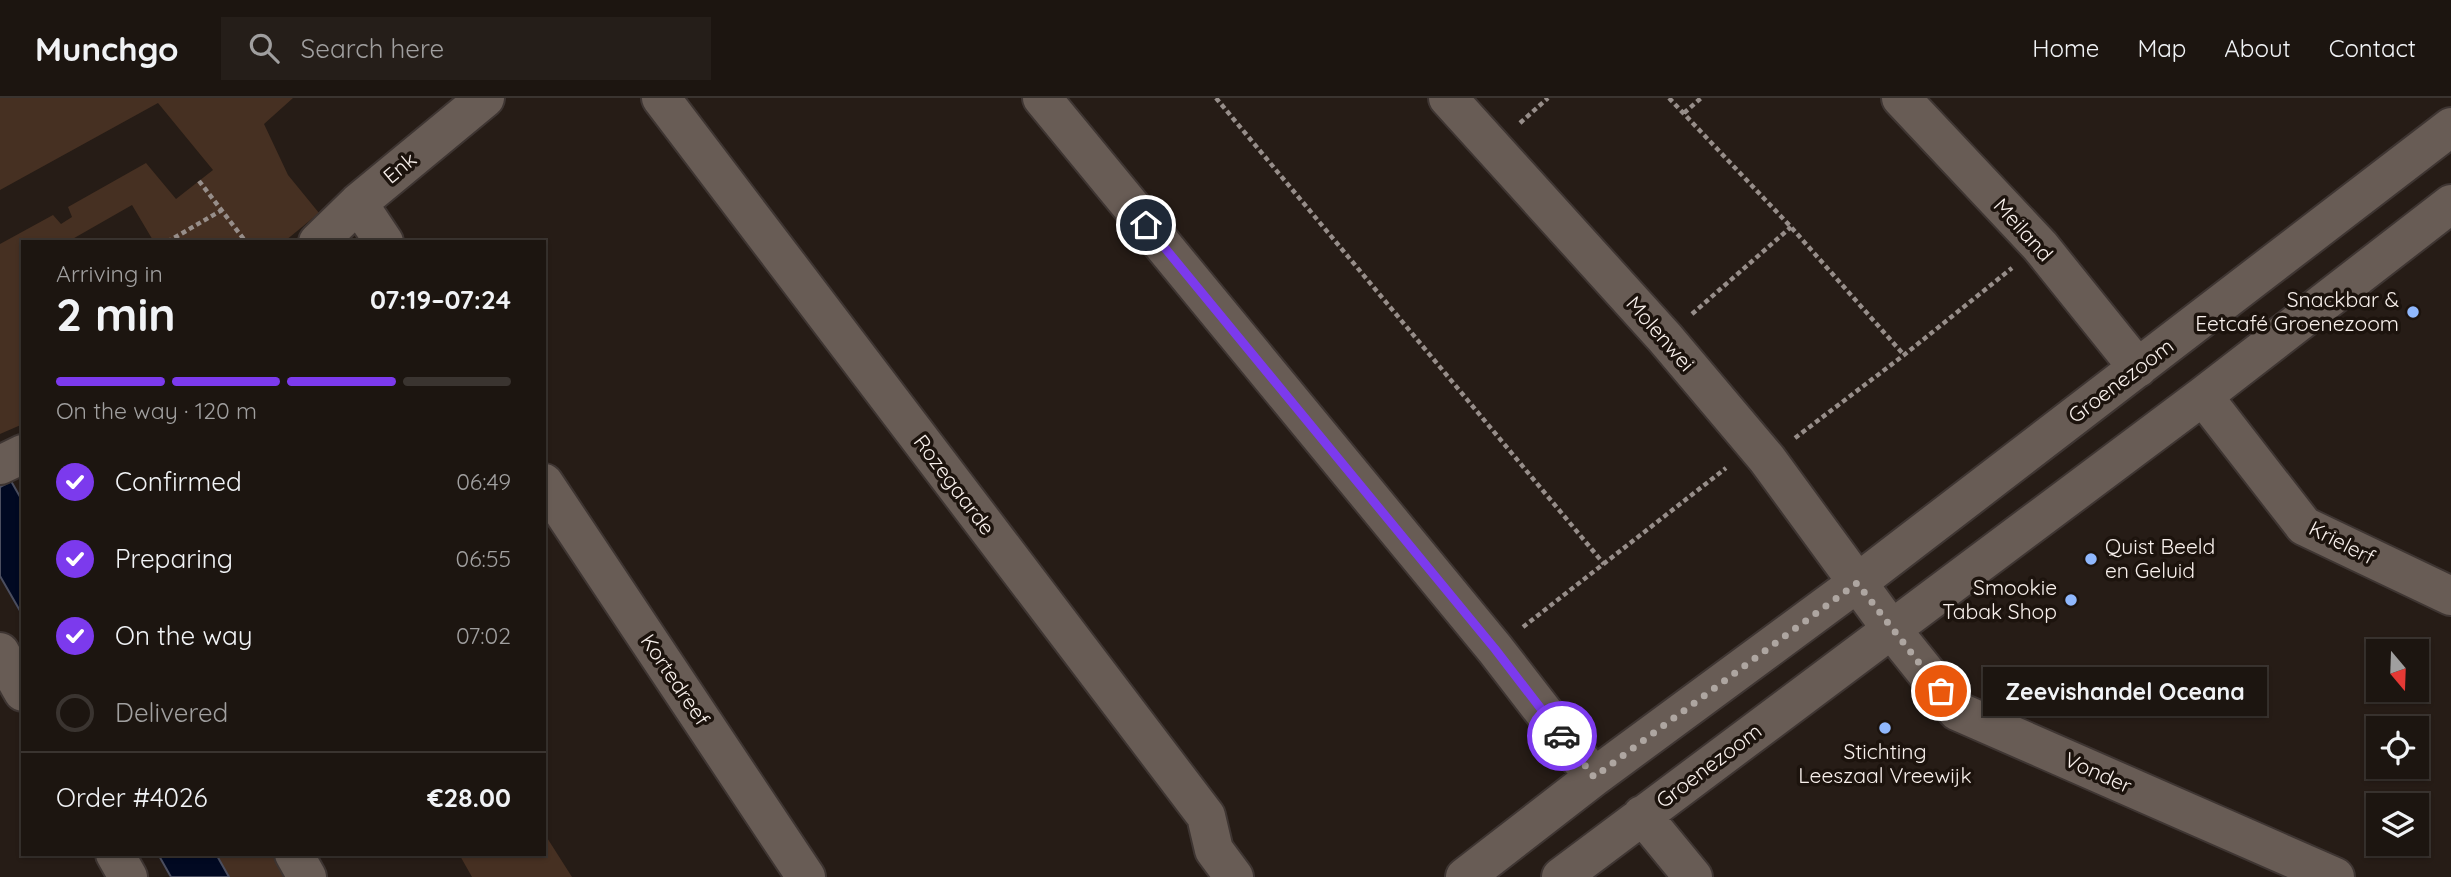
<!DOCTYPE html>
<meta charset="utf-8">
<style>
body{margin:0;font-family:Quicksand,sans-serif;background:#251e19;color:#f1f3f6;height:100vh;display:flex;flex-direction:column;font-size:26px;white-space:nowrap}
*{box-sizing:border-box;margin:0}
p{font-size:23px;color:#a09f9f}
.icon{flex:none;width:38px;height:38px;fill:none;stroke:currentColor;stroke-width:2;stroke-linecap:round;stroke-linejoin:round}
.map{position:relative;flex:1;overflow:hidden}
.drawer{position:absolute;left:21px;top:142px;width:525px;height:616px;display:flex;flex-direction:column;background:#1c1510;border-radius:0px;box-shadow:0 2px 5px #0004,0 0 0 2px #3a3430}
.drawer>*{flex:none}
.needle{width:46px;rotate:161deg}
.controls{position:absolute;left:2366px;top:541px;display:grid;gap:14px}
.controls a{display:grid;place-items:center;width:63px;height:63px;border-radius:0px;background:#1c1510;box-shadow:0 2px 5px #0004,0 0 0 2px #3a3430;font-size:35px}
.pin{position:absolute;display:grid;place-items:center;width:60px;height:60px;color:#fff;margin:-30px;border:4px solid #fff;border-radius:50%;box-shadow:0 2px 7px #0007}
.courier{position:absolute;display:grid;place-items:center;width:70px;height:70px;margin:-35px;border:5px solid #7c3aed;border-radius:50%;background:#fff;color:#222;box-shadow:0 2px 9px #0007}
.bubble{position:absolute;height:49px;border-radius:0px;background:#1c1510;box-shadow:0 2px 5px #0004,0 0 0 2px #3a3430;font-size:23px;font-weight:700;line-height:49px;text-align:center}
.headline em{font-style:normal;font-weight:700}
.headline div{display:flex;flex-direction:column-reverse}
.headline{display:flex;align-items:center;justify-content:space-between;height:119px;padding:0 35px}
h1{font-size:46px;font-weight:700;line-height:52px}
.bar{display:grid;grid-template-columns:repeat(4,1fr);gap:10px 7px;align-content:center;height:84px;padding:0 35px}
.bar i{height:9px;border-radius:5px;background:#3a3430}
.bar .current{background:#7c3aed}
.bar p{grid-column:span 4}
.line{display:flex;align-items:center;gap:18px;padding:0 35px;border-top:2px solid #3a3430}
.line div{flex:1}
ol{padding:0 35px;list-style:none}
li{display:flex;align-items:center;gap:21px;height:77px}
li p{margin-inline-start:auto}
li .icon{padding:7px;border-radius:50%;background:#7c3aed;color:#fff;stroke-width:4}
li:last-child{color:#a09f9f}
li i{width:38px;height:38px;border:4px solid #3a3430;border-radius:50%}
header{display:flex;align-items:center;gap:42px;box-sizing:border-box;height:98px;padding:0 35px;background:#1c1510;border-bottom:2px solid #3a3430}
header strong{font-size:33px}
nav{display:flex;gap:38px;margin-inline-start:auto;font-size:24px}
.search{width:490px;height:63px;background:#251e19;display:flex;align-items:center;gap:18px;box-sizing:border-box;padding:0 24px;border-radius:0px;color:#a09f9f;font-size:26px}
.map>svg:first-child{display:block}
.green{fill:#463022}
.water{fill:#010922;stroke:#4b4e5f;stroke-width:2}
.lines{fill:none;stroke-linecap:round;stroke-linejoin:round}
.minor-casing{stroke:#3e3532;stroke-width:42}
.path{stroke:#978e8a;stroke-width:4.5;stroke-dasharray:5 3.5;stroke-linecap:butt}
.minor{stroke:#685c55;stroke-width:38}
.done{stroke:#aea6a1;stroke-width:7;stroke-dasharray:0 12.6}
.route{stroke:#7c3aed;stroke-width:9}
.poi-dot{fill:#90b8fd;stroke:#1c130d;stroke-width:2.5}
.labels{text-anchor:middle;stroke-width:7;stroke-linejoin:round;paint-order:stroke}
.street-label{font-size:21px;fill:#f8f0ec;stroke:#1c130d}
.poi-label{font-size:21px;fill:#f8f0ec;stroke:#1c130d;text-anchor:end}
</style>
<header>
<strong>Munchgo</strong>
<div class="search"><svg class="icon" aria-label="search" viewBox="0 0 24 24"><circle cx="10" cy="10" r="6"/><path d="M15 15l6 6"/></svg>Search here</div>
<nav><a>Home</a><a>Map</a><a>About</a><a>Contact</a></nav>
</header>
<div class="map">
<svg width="2451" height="779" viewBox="0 0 2451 779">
<rect width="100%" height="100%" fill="#261c16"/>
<path class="green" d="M0,0h293l-29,26 24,51 31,38 -34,28 -131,1 -22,-37 -63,36 -46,1v182l-23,10v-190l53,-29 8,9 11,-7 -4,-10 78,-44 30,36 37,-29 -55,-67 -158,87z
M544,735l28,44h-100l-13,-23h85z
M216,756h58l14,23h-59z"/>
<path class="water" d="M11,383l12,21v114l-23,-40v-89z
M158,756h58l13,23h-58z"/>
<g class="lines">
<defs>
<path id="minor" d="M661,0l545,718 8,34 20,27
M1042,0l453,551 99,128
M1448,0l217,240 102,121 125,171 65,81 378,166
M1901,0l139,148 98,122
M358,105l26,39
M318,144l40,-39 127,-105
M2203,298l101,130 147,70
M0,367l23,-11
M544,385l262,394
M0,554l23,40
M1642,717l51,62
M115,756l13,23
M294,756l13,23
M1465,779l129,-100 263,-194 594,-456
M1561,779l642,-481 248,-192"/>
</defs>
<use href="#minor" class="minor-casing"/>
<path class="path" d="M1216,0l388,466
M1669,0l122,129 113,128
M1684,15l17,-15
M1520,25l28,-25
M199,83l47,61
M167,144l55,-32
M1692,216l99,-87
M1795,340l109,-83 108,-87
M1523,529l203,-159"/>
<use href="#minor" class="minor"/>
</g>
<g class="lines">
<path class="done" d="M1562,638l32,41 263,-194 84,108"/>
<path class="route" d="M1146,127l349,424 67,87"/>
</g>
<g class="poi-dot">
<circle cx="2413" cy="214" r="7"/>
<circle cx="2091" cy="461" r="7"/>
<circle cx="2071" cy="502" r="7"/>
<circle cx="1885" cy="630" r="7"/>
</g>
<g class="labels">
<g class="street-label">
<text transform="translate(400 70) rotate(-40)" y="7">Enk</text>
<text transform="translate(2023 132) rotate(48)" y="7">Meiland</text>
<text transform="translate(1660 236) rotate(49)" y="7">Molenwei</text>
<text transform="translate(2121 283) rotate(-37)" y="7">Groenezoom</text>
<text transform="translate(954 387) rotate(53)" y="7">Rozegaarde</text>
<text transform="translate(2342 445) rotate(27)" y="7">Krielerf</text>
<text transform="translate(675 582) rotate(56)" y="7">Kortedreef</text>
<text transform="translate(1709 668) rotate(-37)" y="7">Groenezoom</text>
<text transform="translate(2098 675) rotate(24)" y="7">Vonder</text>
</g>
<g class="poi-label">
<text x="2399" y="209">Snackbar &amp;<tspan x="2399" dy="24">Eetcafé Groenezoom</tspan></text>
<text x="2105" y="456" text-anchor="start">Quist Beeld<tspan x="2105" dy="24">en Geluid</tspan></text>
<text x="2057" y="497">Smookie<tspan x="2057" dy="24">Tabak Shop</tspan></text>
<text x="1885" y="661" text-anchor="middle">Stichting<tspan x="1885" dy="24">Leeszaal Vreewijk</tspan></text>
</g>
</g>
</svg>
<div class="controls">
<a><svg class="needle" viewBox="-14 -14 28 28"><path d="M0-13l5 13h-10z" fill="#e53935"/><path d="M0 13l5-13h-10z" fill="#a09f9f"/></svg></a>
<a><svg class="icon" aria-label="locate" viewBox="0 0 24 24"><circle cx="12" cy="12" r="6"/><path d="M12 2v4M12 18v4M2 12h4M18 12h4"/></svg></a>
<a><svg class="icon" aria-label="layers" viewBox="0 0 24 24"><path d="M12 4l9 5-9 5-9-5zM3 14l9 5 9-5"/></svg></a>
</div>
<div class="pin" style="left:1941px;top:593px;background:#ea580c"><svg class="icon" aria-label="bag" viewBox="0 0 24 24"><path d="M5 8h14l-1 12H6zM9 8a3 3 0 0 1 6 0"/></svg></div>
<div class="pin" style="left:1146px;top:127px;background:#1f2937"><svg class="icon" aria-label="home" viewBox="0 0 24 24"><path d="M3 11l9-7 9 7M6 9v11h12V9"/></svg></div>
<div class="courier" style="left:1562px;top:638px"><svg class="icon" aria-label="car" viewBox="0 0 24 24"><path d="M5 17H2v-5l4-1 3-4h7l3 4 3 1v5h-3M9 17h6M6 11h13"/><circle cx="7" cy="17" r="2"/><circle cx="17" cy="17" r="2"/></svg></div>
<div class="bubble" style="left:1983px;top:569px;width:284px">Zeevishandel Oceana</div>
<section class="drawer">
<div class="headline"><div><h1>2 min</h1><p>Arriving in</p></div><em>07:19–07:24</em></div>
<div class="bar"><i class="current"></i><i class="current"></i><i class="current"></i><i></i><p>On the way · 120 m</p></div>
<ol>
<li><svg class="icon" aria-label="check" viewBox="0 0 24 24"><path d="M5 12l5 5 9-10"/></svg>Confirmed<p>06:49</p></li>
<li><svg class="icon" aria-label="check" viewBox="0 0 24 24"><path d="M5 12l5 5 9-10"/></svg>Preparing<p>06:55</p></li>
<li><svg class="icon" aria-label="check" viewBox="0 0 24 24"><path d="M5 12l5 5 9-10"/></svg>On the way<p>07:02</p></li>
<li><i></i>Delivered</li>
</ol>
<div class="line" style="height:91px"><div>Order #4026</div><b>€28.00</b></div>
</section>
</div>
